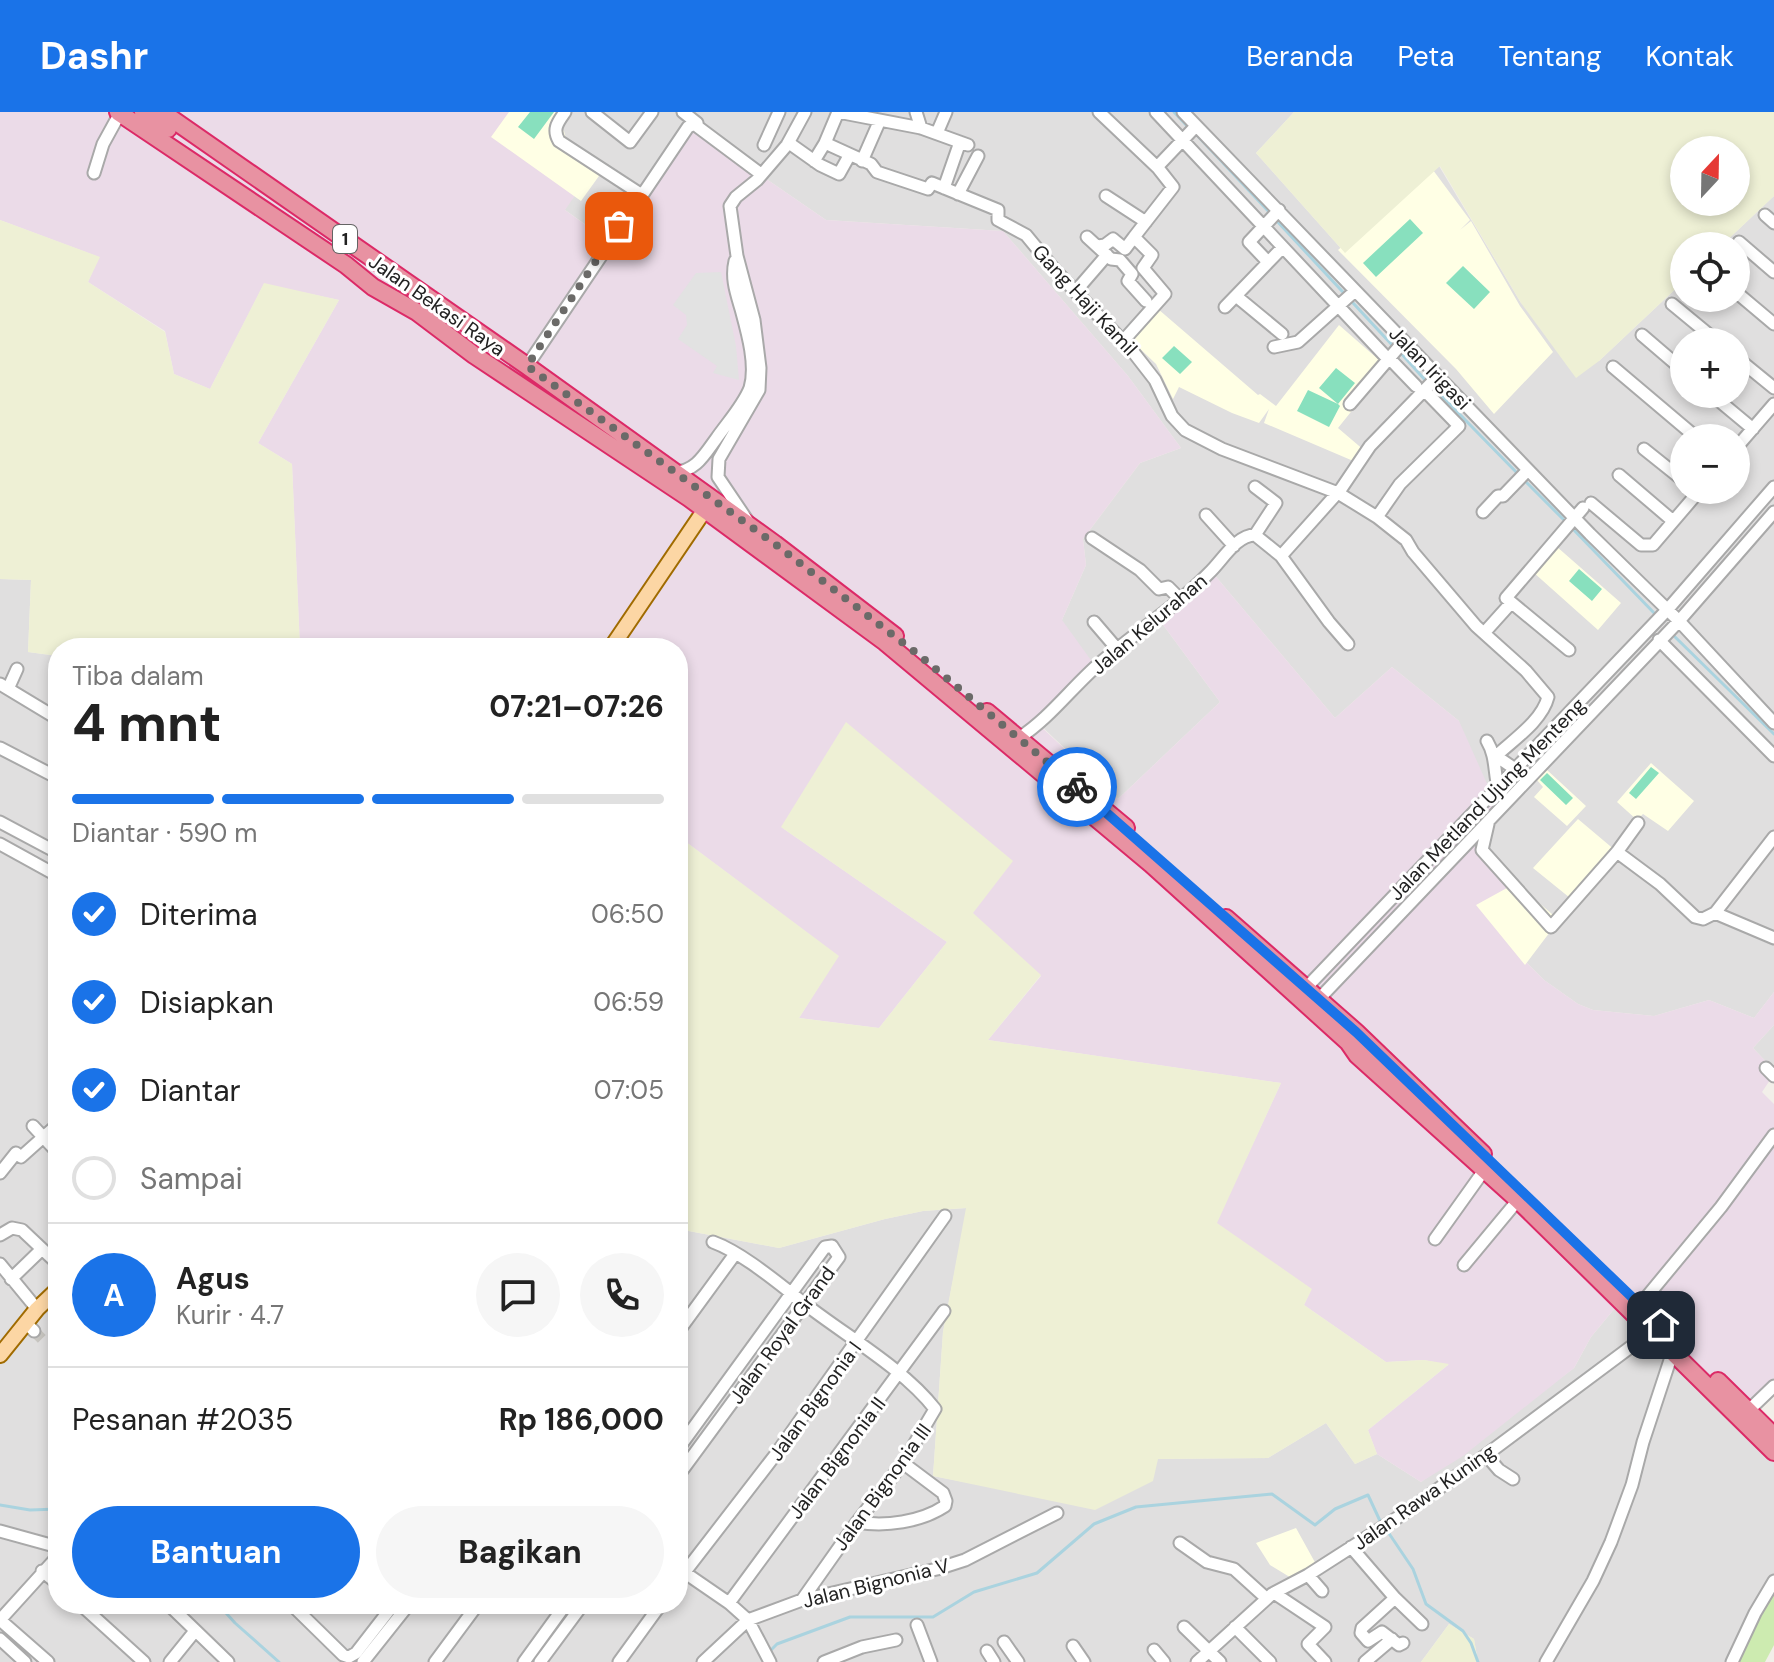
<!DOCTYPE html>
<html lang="id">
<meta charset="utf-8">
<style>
body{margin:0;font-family:"DM Sans",sans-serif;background:#f6f6f6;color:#222;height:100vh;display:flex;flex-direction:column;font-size:30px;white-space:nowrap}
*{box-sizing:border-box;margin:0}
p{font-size:26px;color:#767676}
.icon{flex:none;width:44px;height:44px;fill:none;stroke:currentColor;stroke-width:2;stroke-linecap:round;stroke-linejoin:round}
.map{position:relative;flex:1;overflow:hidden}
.details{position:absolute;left:48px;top:526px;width:640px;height:976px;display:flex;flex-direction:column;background:#fff;border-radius:32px;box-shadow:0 4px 12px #0003}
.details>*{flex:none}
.needle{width:52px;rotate:22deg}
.fabs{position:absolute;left:1670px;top:24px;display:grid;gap:16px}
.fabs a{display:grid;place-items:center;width:80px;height:80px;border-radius:50%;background:#fff;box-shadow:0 4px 12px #0003;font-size:40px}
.pin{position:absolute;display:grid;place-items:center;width:68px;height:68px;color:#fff;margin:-34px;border-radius:16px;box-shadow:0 4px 12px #0006}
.courier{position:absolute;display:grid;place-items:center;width:80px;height:80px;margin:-40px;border:6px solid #1a73e8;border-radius:50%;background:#fff;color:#222;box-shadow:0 2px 10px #0007}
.head em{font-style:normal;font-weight:700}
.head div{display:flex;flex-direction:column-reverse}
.head{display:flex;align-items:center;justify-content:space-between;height:136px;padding:0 24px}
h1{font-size:52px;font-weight:700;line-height:60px}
.bar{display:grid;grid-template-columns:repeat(4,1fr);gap:12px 8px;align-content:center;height:96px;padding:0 24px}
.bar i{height:10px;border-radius:6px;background:#e0e0e0}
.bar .selected{background:#1a73e8}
.bar p{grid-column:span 4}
.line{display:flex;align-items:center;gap:20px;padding:0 24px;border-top:2px solid #e0e0e0}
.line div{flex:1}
.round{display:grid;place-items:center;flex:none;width:84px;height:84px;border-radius:42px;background:#f6f6f6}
ol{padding:0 24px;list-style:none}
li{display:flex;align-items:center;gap:24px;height:88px}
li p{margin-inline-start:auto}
li .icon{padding:8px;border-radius:50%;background:#1a73e8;color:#fff;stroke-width:4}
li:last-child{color:#767676}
li i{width:44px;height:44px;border:4px solid #e0e0e0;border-radius:50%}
.button{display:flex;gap:16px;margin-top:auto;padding:16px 24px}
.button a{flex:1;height:92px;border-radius:48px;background:#1a73e8;color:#fff;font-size:32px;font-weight:700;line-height:92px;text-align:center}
.button a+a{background:#f6f6f6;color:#222}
header{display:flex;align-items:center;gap:48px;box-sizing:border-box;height:112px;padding:0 40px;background:#1a73e8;color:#fff}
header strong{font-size:38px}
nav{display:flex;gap:44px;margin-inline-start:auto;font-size:28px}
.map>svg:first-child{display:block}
.residential{fill:#e0dfdf;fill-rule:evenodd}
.industrial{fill:#ebdbe8}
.education{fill:#ffffe5}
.farmland{fill:#eef0d5;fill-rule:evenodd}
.grass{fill:#cdebb0}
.pitch{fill:#88e0be}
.parking{fill:#e2e2e2}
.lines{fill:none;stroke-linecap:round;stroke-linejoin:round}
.stream{stroke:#aad3df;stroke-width:3}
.minor-tunnel{stroke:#c8c6c1;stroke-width:11;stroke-dasharray:11 5.5;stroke-linecap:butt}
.minor-casing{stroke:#a9a9a9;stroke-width:15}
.major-casing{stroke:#a06b00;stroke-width:18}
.highway-casing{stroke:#dc2a67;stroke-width:20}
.minor{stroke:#fff;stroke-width:11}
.major{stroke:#fcd6a4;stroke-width:14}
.highway{stroke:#e892a2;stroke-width:16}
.done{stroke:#6b6a68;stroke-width:8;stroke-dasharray:0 14.4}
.route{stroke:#1a73e8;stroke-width:10}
.labels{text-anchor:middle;stroke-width:6;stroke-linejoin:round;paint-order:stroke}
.shield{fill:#fff;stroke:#646464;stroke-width:2}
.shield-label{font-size:18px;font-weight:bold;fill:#222}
.street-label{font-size:20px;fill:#222;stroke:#fff}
</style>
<header>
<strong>Dashr</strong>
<nav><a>Beranda</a><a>Peta</a><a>Tentang</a><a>Kontak</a></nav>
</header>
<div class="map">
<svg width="1774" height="1550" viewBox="0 0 1774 1550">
<rect width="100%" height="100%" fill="#f2efe9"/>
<path class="residential" d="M561,0h733l-38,41 89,100 94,-87 82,137 78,58 85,-80v17h52v-52h-15l53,-50v796l-20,26 -45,-18 -55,16 -61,-6 -15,-6 -34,-24 -19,-19 30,-35 -81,-81 -15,-124 -67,-54 -57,51 -123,-146 -54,46 62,84 -102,97 -82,-78 26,-101 24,-55 -3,-26 57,-76 41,-15 -53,-72 -125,-145 -177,-11 -141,-97 -82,114 -38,-27 -17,-79zM1684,230h52v52h-52zM1684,326h52v52h-52z
M0,467l31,1 -3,72 30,4v948h620v-375l101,19 106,-29 38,-8 44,-3 -24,124 -10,144 73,14 152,-31 110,-1 58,-35 29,41 22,-10 44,28 153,-114 17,-31 24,-29 114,112 45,39v122l-42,81h-254l-4,-23 -25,-15 -28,38h-1421z
M1774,913v45l-21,-22z"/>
<path class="industrial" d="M0,0h561l-12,19 47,34 -31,45 37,27 83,-114 141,97 177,11 125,145 53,72 -41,15 -57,76 3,26 -24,55 31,43 -57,59 82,77 102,-97 -62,-84 54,-46 123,146 57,-51 67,54 42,94 -27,30 81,81 -30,35 19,19 34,24 15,6 61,6 55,-16 45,18 20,-26v33l-21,23 21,22v4l-12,18 12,12v274l-45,42 -114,-112 -24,29 -17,31 -111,88 -42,26 -44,-28 -9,-24 80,-65 -24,-5 -38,2 -82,-57 7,-16 -95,-66 65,-140 -293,-43 53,-64 -260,-149 166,115 -68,86 -80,-10 39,-62 -160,-120v-188h-378l-8,-184 -34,-21 81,-143 -75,-16 -54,105 -36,-15 -9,-43 -77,-49 11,-25 -99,-37z"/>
<path class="education" d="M509,0h53l-7,12 9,7 2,8 38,30 -23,32 -90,-64z
M1433,58l37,50 -10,10 11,-9 49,85 33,46 -59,62 -38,-45 -118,-119z
M1158,197l100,86 2,-1 16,12 63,-81 48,42 -49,61 27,23 -7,12 -94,-40 5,-14 -10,14 -27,-10 -53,-26 -6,12 -17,-35 -25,-24z
M1556,434l65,57 -23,27 -65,-58z
M1651,651l43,38 -26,30 -25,-17 -6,6 -20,-18z
M1547,658l39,36 -19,20 -33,-29 9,-10 -6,-7z
M1578,707l38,32 -41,51 -42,-34z
M1516,771l43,37 -34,45 -49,-60z
M1296,1416l21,38 -24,13 -23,-14 -14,-22z"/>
<path class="farmland" d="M1294,0h480v84l-53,50h-37v35l-85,80 -23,17 -55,-75 -81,-137 -95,87 -89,-100zM1684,38h52v52h-52z
M0,108l100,37 -12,25 77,50 9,42 36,15 54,-106 75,17 -81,143 34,21 8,184h-242v8l-30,-4 3,-72 -31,-1z
M846,610l167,139 -40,52 68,62 -53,65 293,43 -64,140 95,66 -8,16 82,57 38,-2 25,4 -81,66 9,24 -22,10 -29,-41 -58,35 -110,1 -5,22 -58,29 -162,-34 10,-144 23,-124 -43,3 -38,8 -106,29 -101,-19v-393l161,120 -40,62 80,10 68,-86 -166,-115z
M1449,1512l25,15 4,23h-57z"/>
<path class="grass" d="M1774,1469v64l-9,17h-33z"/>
<path class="pitch" d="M530,0h24l-20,27 -16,-12z
M1410,107l13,14 -47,44 -13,-14z
M1463,154l27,26 -16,17 -28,-26z
M1174,234l18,16 -12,12 -18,-16z
M1336,256l19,15 -17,21 2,2 -11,21 -32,-16 11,-21 30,14 -19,-16z
M1579,457l23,20 -10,12 -23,-20z
M1651,655l8,6 -23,26 -7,-6z
M1547,661l26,25 -7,7 -26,-25z"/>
<path class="parking" d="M721,160l15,74 3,34 -26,-7 4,-7 -39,-27 9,-14 -1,-10 -13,-10 23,-32z"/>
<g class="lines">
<path class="stream" d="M1174,0l14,15
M1194,20l77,82
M1276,108l117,126
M1399,239l27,30
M1432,274l87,89
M1524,368l43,43
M1572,416l84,87
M1671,521l103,101
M0,1393l30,5 28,-1
M1386,1417l27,40 13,35 37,27 8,12 7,19
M218,1492l17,19 44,39
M769,1540l8,-8 73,-27h83l41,-25 63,-19 57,-49 42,-17 136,-13 43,31 20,-16 33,-14 13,28"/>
<path class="minor-tunnel" d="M34,1219l9,9"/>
<defs>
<path id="minor" d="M565,0c-7,10 -13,17 -6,29l83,54
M592,0l38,30 22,-30
M683,0l14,11 1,4 63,47
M838,0l83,16 47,17
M916,0l5,16
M1099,0l59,56 15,19 -39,50 18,18 -9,13 22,26 -42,47
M1156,0l232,247
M1183,0l407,422 89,87 95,102
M937,21l9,-21
M789,31l31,22 19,9 10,-18
M825,31l13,-31
M764,33l15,-33
M814,49l11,-18 46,21 6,8 51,17 4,-6 66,27v10l28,15 28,34 80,84 21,27 17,36 13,14 37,19 116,44 39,24 29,23 7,12 63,74 50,45 22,26c-6,24 -35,43 -52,59l19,13
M862,49l18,-41
M1157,55l39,-41
M94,61l9,-29 17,-31
M944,76l16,-46
M958,82l20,-38
M1106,84l40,26
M1765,103l9,8
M1087,125l24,22 9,1 12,14 -4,7 18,20
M1739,130l35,30
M1098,134l7,-1 8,-6 12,10 9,-12
M1268,150l-19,-20 30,-32
M1075,180l32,-37
M1736,180l38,32
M1236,184l46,38
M1672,192l46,38
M1225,195l57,-59
M1642,223l42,36
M1274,235l24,-5 57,-51
M1736,245l38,31
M1389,246l27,28
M527,254l161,-239 9,-4
M1613,255l84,71
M1711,282l42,35
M1350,292l54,-63
M1736,336l38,-44
M1644,337l40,32
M675,360c21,-1 29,-17 41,-33 11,-16 27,-33 34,-51 7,-23 -3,-57 -9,-79 -5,-17 -10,-31 -6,-48
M1619,363l54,46
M1591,391l50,42h12l47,-55
M1483,400l15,-16h5l25,-26
M1206,403l28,31
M1377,405l23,-33 59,-58 -34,-35
M747,408l-29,-43 1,-18 40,-69 1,-22 -6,-48 -17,-64 -7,-50 6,-9 21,-17 30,-35 18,-33
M1255,423l26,21 48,66 19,22
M1255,423l21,-32 -21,-16
M1092,426l48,32 19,19 9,-2 12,12
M1281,444l60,-67 29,-43 68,-70
M1094,510l24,28
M1484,521l27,-30
M1659,528l115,116
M1569,538l-63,-52 77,-90
M0,572l58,35
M8,577l9,-20
M1019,626c31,-20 53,-51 81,-75 36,-31 76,-56 109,-90 13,-12 27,-38 46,-38
M1487,629c9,15 7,29 11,47l4,3
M0,636l58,30
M0,710l58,31
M1488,712l-6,26 69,77 66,-75 21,-29
M0,732l58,32
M1617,740l43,32 35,33 8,2 12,-6 59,-76
M1715,801l59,25
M1306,876l362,-379 106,-122
M1318,888l361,-379 95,-109
M1766,956l8,8
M33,1014l25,27
M0,1061l16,-20 5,4 37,-33
M0,1123l12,-7 10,2 36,34
M1435,1127l50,-70
M713,1130c30,11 66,42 92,62 41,32 98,64 130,105l-32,54 -46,59 -55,78
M0,1152l37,45
M1464,1153l54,-65
M11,1167l31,-30
M1640,1193l81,-98 53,-72
M26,1211l8,8
M678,1220l57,-78
M1748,1299l26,-25
M678,1337l147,-202 7,-1 7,11 -161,219
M1486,1343l13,15 14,9
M857,1410c28,5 64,0 88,-16l1,-5 -3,-8 -40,-30
M0,1419l58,16
M1180,1431l27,19 27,7 32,29
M1351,1435l44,51 27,26
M681,1458l48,33 19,17 22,42
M42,1459l16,13
M1308,1463l14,16
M678,1469l98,-127 169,-238
M1274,1481l51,34 -17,17 17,18
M1395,1486l-33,30 -1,5 7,8 14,-9 17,13 4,-2
M729,1491l215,-292
M80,1492l64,58
M168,1492l60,58
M291,1492l52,51 6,2 7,-4 38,-49
M0,1508l58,-64
M0,1508l48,42
M917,1513l14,37
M1184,1515l36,35
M1235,1515l35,35
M0,1527l25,23
M1004,1530l14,20
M1073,1534l11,16
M1154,1538l10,12
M987,1539l7,11
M170,1550l25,-31
M363,1550l46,-58
M435,1550l43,-58
M524,1550l42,-58
M540,1550l43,-58
M619,1550l42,-58
M703,1550l45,-42 54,-20 135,-31 28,-9 92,-47
M824,1550l38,-15 34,-7
M1197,1550l75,-68 36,-19 89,-57 89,-63 166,-124
M1365,1550l27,-23
M1546,1550l47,-81 18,-39 21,-57 11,-43 30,-91
M1732,1550l23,-49 19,-32"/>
<path id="major" d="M611,536l99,-146
M0,1243l37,-46 21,-20"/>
<path id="highway" d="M118,0l228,153 27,22 44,25 57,43 215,143 196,144 266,222 197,178 9,13 161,145 256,252
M143,0l25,17
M162,0l365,254 248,178 120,92
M987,600l139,116
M1226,806l130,114 127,122
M1718,1269l56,55"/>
</defs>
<use href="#minor" class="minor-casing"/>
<use href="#major" class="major-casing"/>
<use href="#highway" class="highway-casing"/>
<use href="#minor" class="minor"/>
<use href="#major" class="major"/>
<use href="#highway" class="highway"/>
</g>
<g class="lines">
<path class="done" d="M619,114l-92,140 248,178 145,112 157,131"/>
<path class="route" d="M1077,675l279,245 305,293"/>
</g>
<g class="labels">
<rect class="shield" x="333" y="113" width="24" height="28" rx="6"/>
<g class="shield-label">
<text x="345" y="133">1</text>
</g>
<g class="street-label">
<text transform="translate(1085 188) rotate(47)" y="7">Gang Haji Kamil</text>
<text transform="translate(437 193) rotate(35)" y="7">Jalan Bekasi Raya</text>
<text transform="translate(1430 256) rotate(46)" y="7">Jalan Irigasi</text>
<text transform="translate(1149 512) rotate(-40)" y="7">Jalan Kelurahan</text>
<text transform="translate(1487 687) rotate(-46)" y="7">Jalan Metland Ujung Menteng</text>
<text transform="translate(782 1223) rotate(-54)" y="7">Jalan Royal Grand</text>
<text transform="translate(815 1289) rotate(-54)" y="7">Jalan Bignonia I</text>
<text transform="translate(837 1346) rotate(-53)" y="7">Jalan Bignonia II</text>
<text transform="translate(882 1375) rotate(-54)" y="7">Jalan Bignonia III</text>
<text transform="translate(1424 1385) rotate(-35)" y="7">Jalan Rawa Kuning</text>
<text transform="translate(876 1471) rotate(-14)" y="7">Jalan Bignonia V</text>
</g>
</g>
</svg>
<div class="fabs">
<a><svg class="needle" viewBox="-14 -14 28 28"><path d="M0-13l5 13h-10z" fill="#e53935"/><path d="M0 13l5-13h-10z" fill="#767676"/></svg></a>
<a><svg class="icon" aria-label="locate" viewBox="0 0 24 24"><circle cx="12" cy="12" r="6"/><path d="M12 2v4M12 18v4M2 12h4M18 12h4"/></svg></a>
<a>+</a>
<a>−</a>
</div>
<div class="pin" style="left:619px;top:114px;background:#ea580c"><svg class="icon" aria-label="bag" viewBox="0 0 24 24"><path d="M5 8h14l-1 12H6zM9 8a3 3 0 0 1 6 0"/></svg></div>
<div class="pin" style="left:1661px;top:1213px;background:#1f2937"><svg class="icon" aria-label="home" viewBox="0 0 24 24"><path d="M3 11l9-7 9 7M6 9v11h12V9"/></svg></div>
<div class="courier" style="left:1077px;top:675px"><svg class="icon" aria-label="bike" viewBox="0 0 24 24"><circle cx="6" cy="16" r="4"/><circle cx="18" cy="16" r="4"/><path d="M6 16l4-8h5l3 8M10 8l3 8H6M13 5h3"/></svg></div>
<section class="details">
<div class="head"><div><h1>4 mnt</h1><p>Tiba dalam</p></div><em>07:21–07:26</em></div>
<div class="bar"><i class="selected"></i><i class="selected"></i><i class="selected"></i><i></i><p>Diantar · 590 m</p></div>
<ol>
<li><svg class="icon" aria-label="check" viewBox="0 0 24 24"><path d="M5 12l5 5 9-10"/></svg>Diterima<p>06:50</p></li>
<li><svg class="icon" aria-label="check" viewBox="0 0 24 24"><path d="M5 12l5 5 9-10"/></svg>Disiapkan<p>06:59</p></li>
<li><svg class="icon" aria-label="check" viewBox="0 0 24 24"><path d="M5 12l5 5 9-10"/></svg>Diantar<p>07:05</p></li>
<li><i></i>Sampai</li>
</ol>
<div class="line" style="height:144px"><b class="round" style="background:#1a73e8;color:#fff">A</b><div><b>Agus</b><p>Kurir · 4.7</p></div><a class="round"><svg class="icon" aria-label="chat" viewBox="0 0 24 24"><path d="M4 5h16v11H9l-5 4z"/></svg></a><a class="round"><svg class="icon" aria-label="phone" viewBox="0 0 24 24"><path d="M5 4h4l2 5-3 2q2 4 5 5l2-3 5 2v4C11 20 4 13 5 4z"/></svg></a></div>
<div class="line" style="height:104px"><div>Pesanan #2035</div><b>Rp 186,000</b></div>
<div class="button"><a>Bantuan</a><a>Bagikan</a></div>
</section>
</div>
